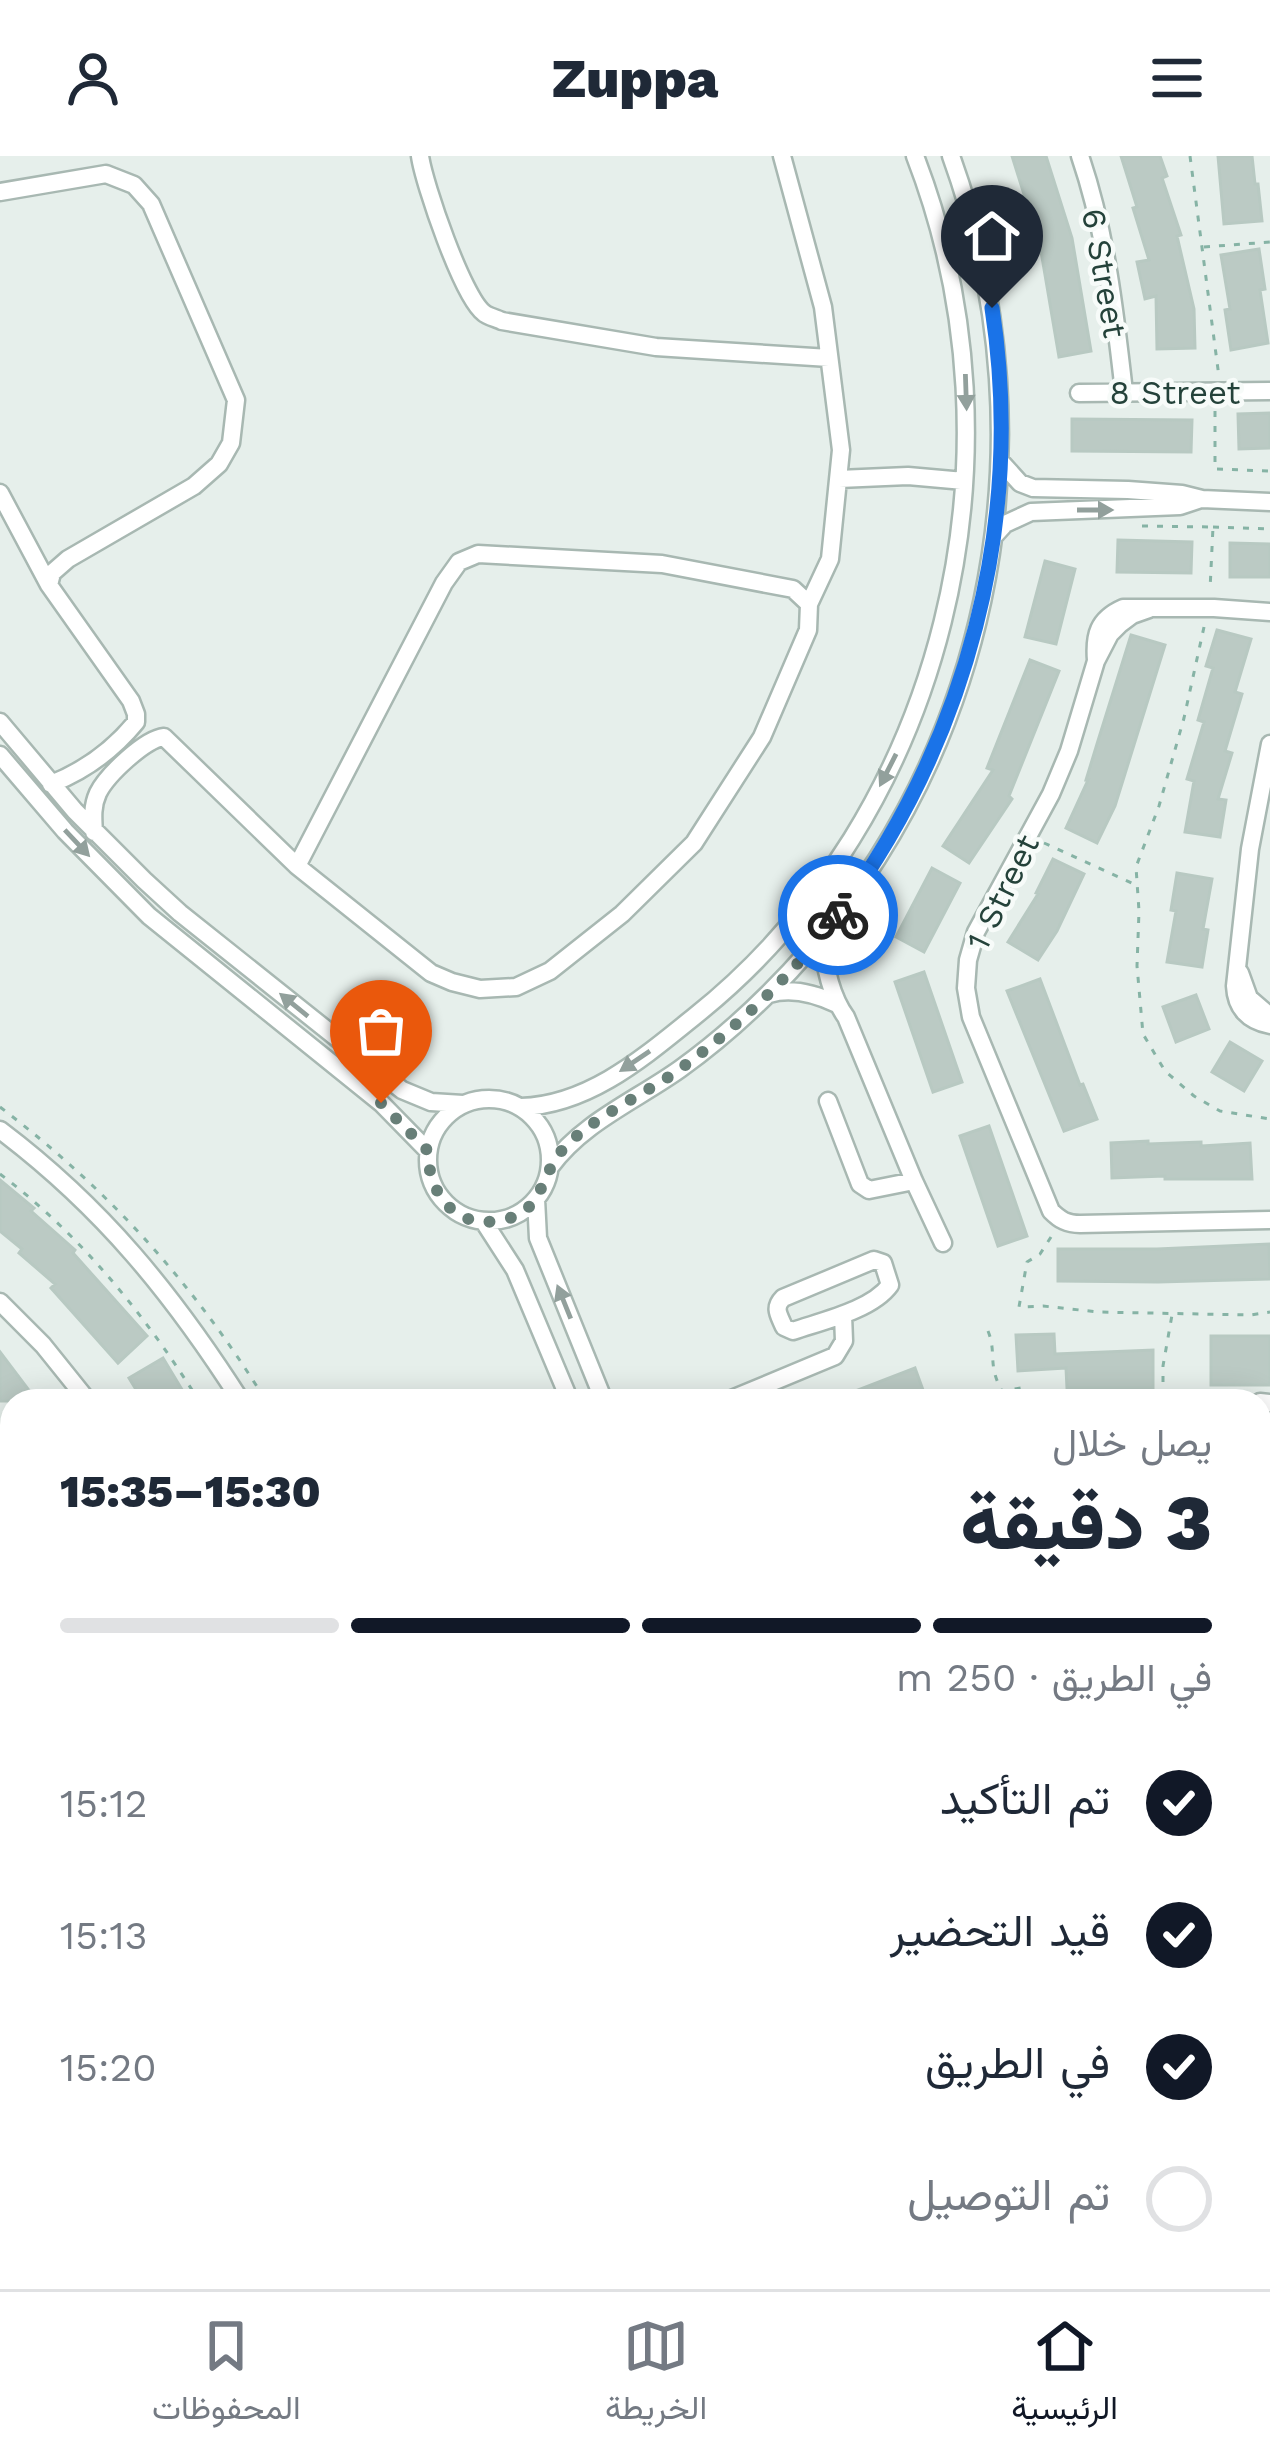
<!DOCTYPE html>
<html lang="ar">
<meta charset="utf-8">
<style>
body{margin:0;font-family:"Work Sans",Vazirmatn,sans-serif;background:#f6f6f7;color:#1f2937;direction:rtl;height:100vh;display:flex;flex-direction:column;font-size:45px;white-space:nowrap}
*{box-sizing:border-box;margin:0}
p{font-size:39px;color:#747a83}
.icon{flex:none;width:66px;height:66px;fill:none;stroke:currentColor;stroke-width:2;stroke-linecap:round;stroke-linejoin:round}
.map{position:relative;flex:1;overflow:hidden;direction:ltr}
.details{position:absolute;left:0px;top:1233px;width:1272px;height:900px;display:flex;flex-direction:column;background:#fff;border-radius:36px 36px 0 0;box-shadow:0 6px 30px #0003;direction:rtl}
.details>*{flex:none}
.pin{position:absolute;display:grid;place-items:center;width:102px;height:102px;color:#fff;margin:-123px -51px;border-radius:50% 50% 50% 0;rotate:-45deg;box-shadow:0 0 12px #0007}
.pin .icon{rotate:45deg}
.courier{position:absolute;display:grid;place-items:center;width:120px;height:120px;margin:-60px;border:9px solid #1a73e8;border-radius:50%;background:#fff;color:#222;box-shadow:0 3px 15px #0007}
.overview em{font-style:normal;font-weight:800}
.overview div{display:flex;flex-direction:column-reverse}
.overview{display:flex;align-items:center;justify-content:space-between;height:204px;padding:0 60px}
h1{font-size:78px;font-weight:800;line-height:90px}
.bar{display:grid;grid-template-columns:repeat(4,1fr);gap:18px 12px;align-content:center;height:144px;padding:0 60px}
.bar i{height:15px;border-radius:9px;background:#e0e1e3}
.bar .on{background:#111827}
.bar p{grid-column:span 4}
ol{padding:0 60px;list-style:none}
li{display:flex;align-items:center;gap:36px;height:132px}
li p{margin-inline-start:auto}
li .icon{padding:12px;border-radius:50%;background:#111827;color:#fff;stroke-width:4}
li:last-child{color:#747a83}
li i{width:66px;height:66px;border:6px solid #e0e1e3;border-radius:50%}
header{display:flex;justify-content:space-between;align-items:center;height:156px;padding:0 60px;background:#fff;font-size:54px;font-weight:800}
.menu{display:flex;justify-content:space-around;align-items:center;height:168px;border-top:3px solid #e0e1e3;background:#fff;font-size:33px;color:#747a83}
.menu a{display:grid;justify-items:center;gap:6px}
.menu .on{color:#111827}
.map>svg:first-child{display:block}
.building{fill:#bbcac4;stroke:#b8c9c2;stroke-width:3}
.lines{fill:none;stroke-linecap:round;stroke-linejoin:round}
.minor-casing{stroke:#a8b8b2;stroke-width:21}
.path{stroke:#86b3a5;stroke-width:3;stroke-dasharray:6 9;stroke-linecap:butt}
.minor{stroke:#fff;stroke-width:16}
.oneway{fill:#92a09c}
.done{stroke:#687f78;stroke-width:12;stroke-dasharray:0 21.6}
.route{stroke:#1a73e8;stroke-width:15}
.labels{text-anchor:middle;stroke-width:9;stroke-linejoin:round;paint-order:stroke}
.street-label{font-size:33px;fill:#24423a;stroke:#f7fbf9}
</style>
<header><svg class="icon" aria-label="menu" viewBox="0 0 24 24"><path d="M4 6h16M4 12h16M4 18h16"/></svg>Zuppa<svg class="icon" aria-label="person" viewBox="0 0 24 24"><circle cx="12" cy="8" r="4"/><path d="M4 21q1-7 8-7t8 7"/></svg></header>
<div class="map">
<svg width="1270" height="2133" viewBox="0 0 1270 2133">
<rect width="100%" height="100%" fill="#e6efeb"/>
<path class="building" d="M1012,0h34l26,82 19,113 -32,6 -23,-135 -3,1z
M1121,0h39l7,20 -5,2 19,57 -4,1 17,73 1,39 -38,1 -1,-53 -11,3 -8,-37 12,-2 -16,-52 4,-1z
M1218,0h34l3,28h3l4,37 -38,3z
M1259,93l6,40 -5,1 8,53 -37,7 -6,-40 5,-1 -9,-54z
M1270,257v35l-31,1 -1,-35z
M1072,263l120,1 -1,32 -119,-1z
M1118,384l74,2 -1,31 -74,-1z
M1230,387l40,1v33h-40z
M1045,405l30,8 -19,75 -31,-7z
M1217,474l34,9 -16,53 7,2 -17,57 7,2 -14,46 8,1 -6,37 -35,-5 9,-51 -7,-2 17,-57 -6,-2 15,-52 -7,-2z
M1131,479l34,10 -50,161 -18,37 -31,-15 22,-48h-2l11,-36z
M1030,504l29,11 -50,125 3,3 -43,64 -26,-17 50,-76 -6,-2z
M1053,703l31,15 -27,57 -19,29 -30,-18 30,-48 -2,-1z
M932,712l28,15 -36,69 -28,-15z
M1177,717l35,6 -9,50 5,1 -6,37 -35,-5 9,-51 -5,-1z
M924,816l38,110 -29,10 -38,-110z
M1040,823l40,106 3,-1 14,35 -33,12 -57,-140z
M1196,839l13,34 -33,13 -13,-35z
M1230,886l32,19 -18,30 -32,-19z
M989,970l38,110 -29,10 -38,-110z
M1148,985v3l53,-2v4l49,-3 2,36h-87v-3l-53,2 -1,-35z
M0,1024l34,28 -3,3 44,39 -2,3 74,83 -29,27 -67,-75 4,-4 -36,-31 3,-4 -22,-18z
M1269,1088l1,35 -112,3 -100,-1v-32h99z
M1054,1178l1,20 98,-4v38h-86l-1,-20 -48,3 -2,-36z
M1211,1180h59v49h-59z
M0,1196l37,49h-37z
M163,1202l21,35 -14,8h-27l-14,-23z
M915,1212l12,33h-95v-1z"/>
<g class="lines">
<defs>
<path id="minor" d="M420,0c4,28 43,142 64,157 3,3 14,6 18,8l154,26 173,11
M782,0l41,151 18,143 -11,109 -21,45
M1080,0c26,76 35,156 44,236
M0,36l106,-18 28,11 17,19 85,196 -5,43 -12,21 -25,22 -126,73 -16,14 -3,12
M1079,237l191,-2
M1001,306l19,21 13,5 95,2 54,4 20,5 68,3
M839,323l69,-3 56,5
M0,337l49,92 82,116 5,13v8c-23,28 -52,49 -85,62
M995,379l10,-11 26,-12 149,-6 21,-7
M1149,453l-17,6 -12,9 -10,10 -14,27 -27,90 -18,43 -75,138 -8,28 -2,28 5,29 80,194c9,9 16,13 29,13l190,-4
M1096,504c-2,-25 2,-41 27,-52h91l56,4
M0,566l75,89 69,69 36,33 222,177 29,12 32,2
M1270,588l-20,105 -15,137c1,22 13,35 35,39
M0,599l65,76 84,85 232,187 47,48
M94,676c-1,-14 -2,-26 4,-39 9,-18 47,-54 66,-56l133,129 134,107 21,9 28,7 36,-2 34,-16 72,-57 72,-71 68,-106 46,-107 1,-26 -16,-15 -131,-25 -184,-10 -19,8 -15,21 -147,283
M822,779c2,27 8,60 24,82l68,164 29,62
M1240,817l9,25 21,18
M769,838c23,-7 47,0 68,10
M428 1004a61 61 0 1 1 122 0a61 61 0 1 1-122 0Z
M828,945l32,83 9,6 45,-9
M521,951c68,-2 123,-50 174,-91 252,-201 335,-563 220,-860
M0,974c102,77 172,163 241,271
M550,1011c33,-45 85,-66 130,-98 32,-23 62,-49 90,-77 220,-219 286,-546 181,-836
M536,1043l2,39 66,163
M484,1066l31,48 55,131
M874,1104l9,3 7,22c-18,25 -68,36 -97,46l-9,-4c-5,-12 -11,-19 -1,-29z
M0,1146l43,43 45,56
M727,1245l108,-45 9,-15 -1,-26
M1041,1245h145
M1260,1246l10,1
M0,1400l12,25
M1260,1426l10,1
M0,1453l12,-7
M1260,1738l10,3
M0,1846l12,35
M1260,1858l10,4
M0,2025l12,1
M1260,2074l10,3
M381,2133l8,-12
M479,2133l4,-12
M769,2133l5,-12
M802,2133l4,-12
M972,2133l3,-12
M1148,2133l2,-12"/>
</defs>
<use href="#minor" class="minor-casing"/>
<path class="path" d="M1190,0l29,221
M1204,91l66,-5
M1215,255v58l55,2
M1142,370l71,1 -3,63
M1213,371l57,2
M1204,471l-20,91 -25,88 -23,61 3,44 -2,55 6,68 22,37 29,25 26,15 50,8
M1044,687l90,41
M0,951c109,83 194,177 266,294
M0,1018c80,60 146,142 199,227
M1051,1081l-11,17 -13,8 -8,45 24,-1 55,6 152,3 20,-3
M988,1175c9,22 -1,33 14,60l25,-4
M1163,1226v-16l9,-51
M1260,1342h10
M1267,1725l3,-10
M1260,1830l10,3
M1260,1963l10,6
M340,2133l9,-12
M414,2133l8,-12
M831,2133l3,-12
M1063,2133l2,-12"/>
<use href="#minor" class="minor"/>
</g>
<defs><path id="oneway-solid" d="M-6-.8H1V-3.2L6.5 0L1 3.2V.8H-6Z" transform="scale(3)"/></defs>
<g class="oneway">
<use href="#oneway-solid" transform="translate(966 236) rotate(88)"/>
<use href="#oneway-solid" transform="translate(1095 354)"/>
<use href="#oneway-solid" transform="translate(888 614) rotate(117)"/>
<use href="#oneway-solid" transform="translate(77 687) rotate(47)"/>
<use href="#oneway-solid" transform="translate(294 849) rotate(-141)"/>
<use href="#oneway-solid" transform="translate(635 905) rotate(146)"/>
<use href="#oneway-solid" transform="translate(564 1146) rotate(-112)"/>
</g>
<g class="lines">
<path class="done" d="M381,947l47,48c0,42 27,80 75,69 31,-7 35,-26 47,-51 5,-13 18,-26 29,-35 31,-25 69,-42 101,-65 59,-43 114,-96 158,-154"/>
<path class="route" d="M838,759c129,-174 187,-393 154,-607"/>
</g>
<g class="labels">
<g class="street-label">
<text transform="translate(1105 117) rotate(80)" y="12">6 Street</text>
<text x="1175" y="248">8 Street</text>
<text transform="translate(1002 736) rotate(-64)" y="12">1 Street</text>
</g>
</g>
</svg>
<div class="pin" style="left:381px;top:947px;background:#ea580c"><svg class="icon" aria-label="bag" viewBox="0 0 24 24"><path d="M5 8h14l-1 12H6zM9 8a3 3 0 0 1 6 0"/></svg></div>
<div class="pin" style="left:992px;top:152px;background:#1f2937"><svg class="icon" aria-label="home" viewBox="0 0 24 24"><path d="M3 11l9-7 9 7M6 9v11h12V9"/></svg></div>
<div class="courier" style="left:838px;top:759px"><svg class="icon" aria-label="bike" viewBox="0 0 24 24"><circle cx="6" cy="16" r="4"/><circle cx="18" cy="16" r="4"/><path d="M6 16l4-8h5l3 8M10 8l3 8H6M13 5h3"/></svg></div>
<section class="details">
<div class="overview"><div><h1>3 دقيقة</h1><p>يصل خلال</p></div><em>15:30–15:35</em></div>
<div class="bar"><i class="on"></i><i class="on"></i><i class="on"></i><i></i><p>في الطريق · 250 m</p></div>
<ol>
<li><svg class="icon" aria-label="check" viewBox="0 0 24 24"><path d="M5 12l5 5 9-10"/></svg>تم التأكيد<p>15:12</p></li>
<li><svg class="icon" aria-label="check" viewBox="0 0 24 24"><path d="M5 12l5 5 9-10"/></svg>قيد التحضير<p>15:13</p></li>
<li><svg class="icon" aria-label="check" viewBox="0 0 24 24"><path d="M5 12l5 5 9-10"/></svg>في الطريق<p>15:20</p></li>
<li><i></i>تم التوصيل</li>
</ol>
</section>
</div>
<nav class="menu">
<a class="on"><svg class="icon" aria-label="home" viewBox="0 0 24 24"><path d="M3 11l9-7 9 7M6 9v11h12V9"/></svg>الرئيسية</a>
<a><svg class="icon" aria-label="map" viewBox="0 0 24 24"><path d="M3 6l6-2 6 2 6-2v14l-6 2-6-2-6 2zM9 4v14M15 6v14"/></svg>الخريطة</a>
<a><svg class="icon" aria-label="saved" viewBox="0 0 24 24"><path d="M7 4h10v16l-5-4-5 4z"/></svg>المحفوظات</a>
</nav>
